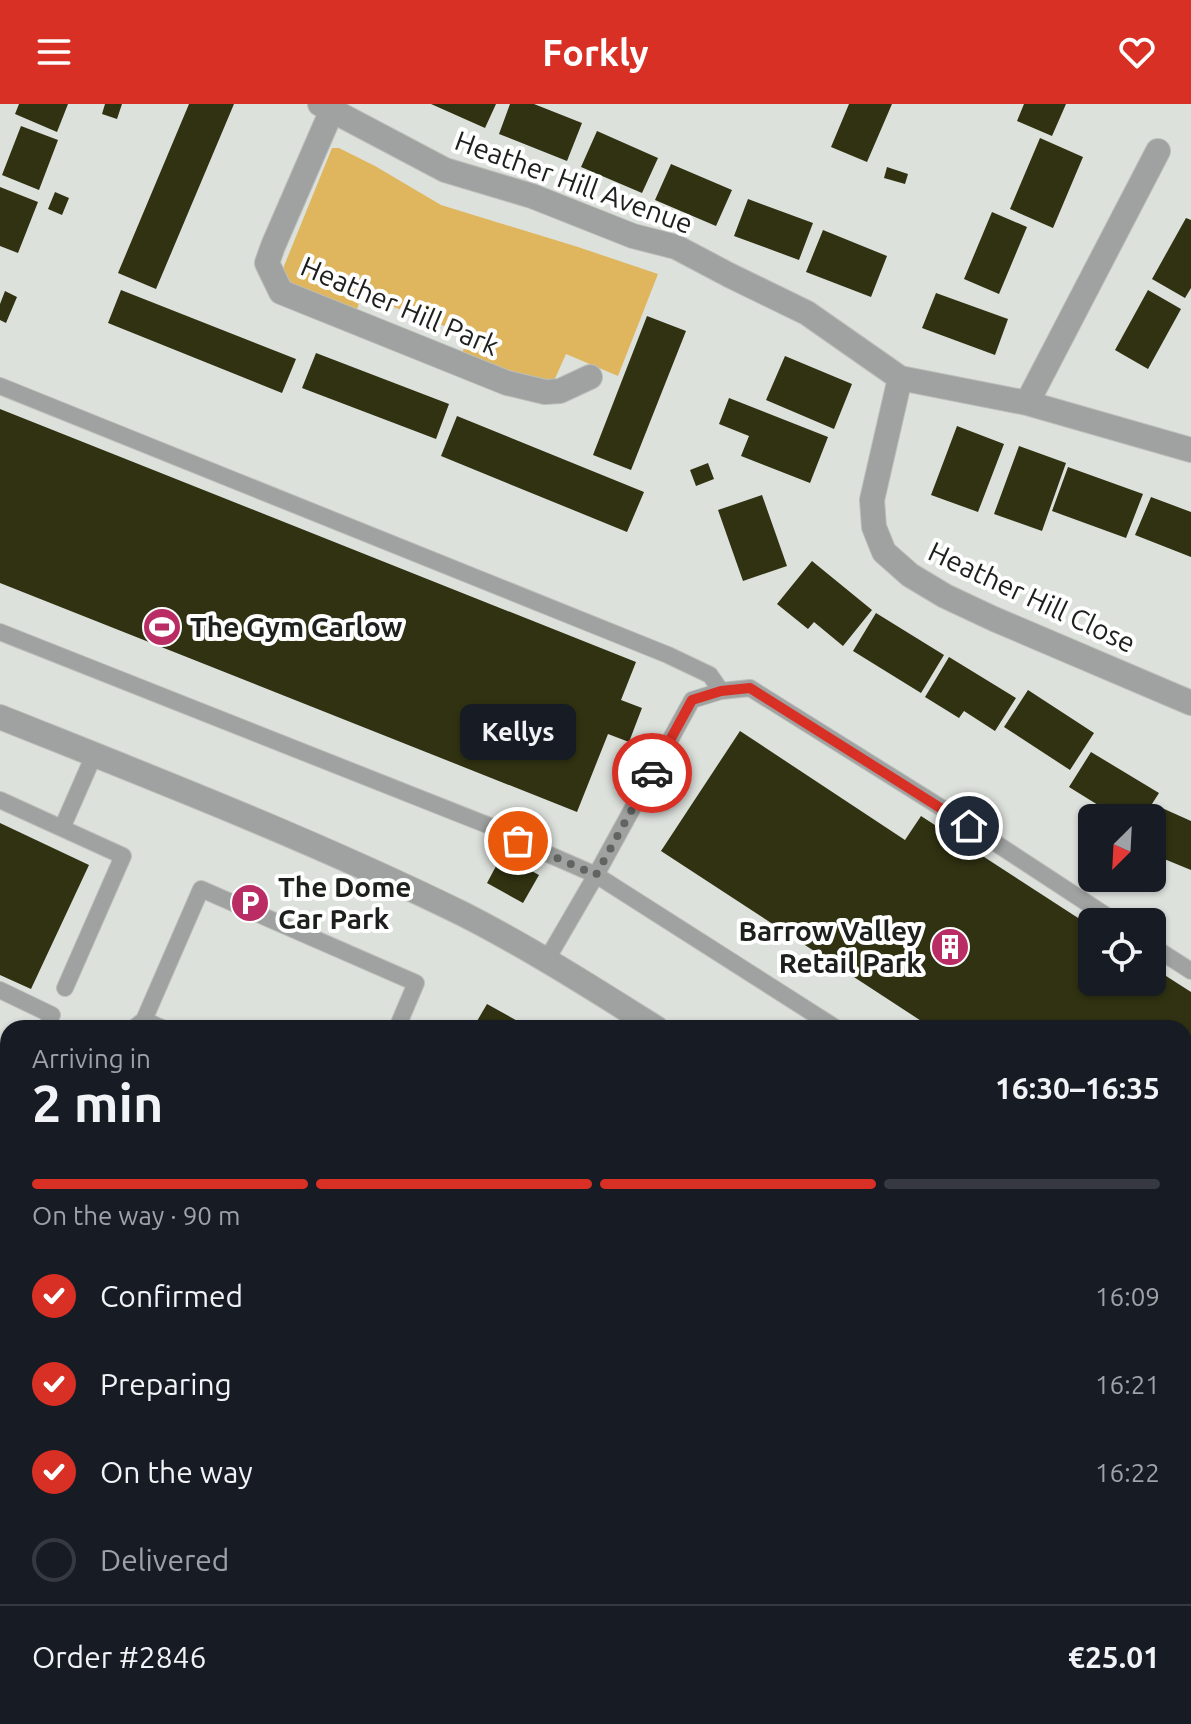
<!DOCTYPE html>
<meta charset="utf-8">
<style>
body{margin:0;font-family:Ubuntu,sans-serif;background:#242831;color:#f1f3f6;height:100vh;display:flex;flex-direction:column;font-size:30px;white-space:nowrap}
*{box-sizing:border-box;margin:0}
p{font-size:26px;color:#9ea1a6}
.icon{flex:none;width:44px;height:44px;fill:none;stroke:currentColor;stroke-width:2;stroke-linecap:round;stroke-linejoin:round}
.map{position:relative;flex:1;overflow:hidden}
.panel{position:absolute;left:0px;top:916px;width:1192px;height:704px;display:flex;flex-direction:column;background:#171b24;border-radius:24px 24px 0 0;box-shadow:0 2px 6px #0004}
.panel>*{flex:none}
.needle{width:52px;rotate:204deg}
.fabs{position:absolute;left:1078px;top:700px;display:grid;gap:16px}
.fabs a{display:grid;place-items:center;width:88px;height:88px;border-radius:12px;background:#171b24;box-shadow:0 2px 6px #0004;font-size:40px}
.pin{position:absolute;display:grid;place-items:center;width:68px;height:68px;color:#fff;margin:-34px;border:4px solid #fff;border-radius:50%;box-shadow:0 2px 8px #0007}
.courier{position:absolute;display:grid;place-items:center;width:80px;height:80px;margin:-40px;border:6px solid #d93025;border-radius:50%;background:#fff;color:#222;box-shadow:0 2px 10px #0007}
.bubble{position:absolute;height:56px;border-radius:12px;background:#171b24;box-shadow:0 2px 6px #0004;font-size:26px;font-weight:700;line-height:56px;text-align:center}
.overview em{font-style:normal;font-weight:700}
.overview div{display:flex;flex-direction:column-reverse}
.overview{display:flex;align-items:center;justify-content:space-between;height:136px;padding:0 32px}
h1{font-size:52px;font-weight:700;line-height:60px}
.bar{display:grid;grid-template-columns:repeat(4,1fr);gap:12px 8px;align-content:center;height:96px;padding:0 32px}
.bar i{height:10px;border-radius:6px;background:#363941}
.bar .on{background:#d93025}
.bar p{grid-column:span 4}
.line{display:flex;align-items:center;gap:20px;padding:0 32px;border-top:2px solid #363941}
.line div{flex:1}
ol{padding:0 32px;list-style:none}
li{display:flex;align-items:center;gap:24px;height:88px}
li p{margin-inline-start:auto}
li .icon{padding:8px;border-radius:50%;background:#d93025;color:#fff;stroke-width:4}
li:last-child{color:#9ea1a6}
li i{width:44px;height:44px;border:4px solid #363941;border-radius:50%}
header{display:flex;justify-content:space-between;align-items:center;height:104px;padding:0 32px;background:#d93025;color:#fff;font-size:36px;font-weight:700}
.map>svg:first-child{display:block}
.green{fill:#dfb65d}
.building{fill:#303212}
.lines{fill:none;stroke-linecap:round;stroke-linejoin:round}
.lane-casing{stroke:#bbbeba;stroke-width:18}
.street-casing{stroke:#bbbeba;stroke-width:26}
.primary-casing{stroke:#bbbeba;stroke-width:26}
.lane{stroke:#9fa2a0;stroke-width:16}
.street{stroke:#9fa2a0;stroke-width:24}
.primary{stroke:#696e6c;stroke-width:24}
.done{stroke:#616460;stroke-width:8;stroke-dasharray:0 14.4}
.route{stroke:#d93025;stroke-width:10}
.labels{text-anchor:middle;stroke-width:8;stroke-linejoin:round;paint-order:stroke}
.street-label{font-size:28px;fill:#1e201e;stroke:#fff}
.poi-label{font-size:28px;font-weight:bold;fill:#1e201e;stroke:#fff;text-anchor:start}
</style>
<header><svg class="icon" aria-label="menu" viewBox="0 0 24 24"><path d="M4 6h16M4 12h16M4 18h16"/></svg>Forkly<svg class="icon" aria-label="heart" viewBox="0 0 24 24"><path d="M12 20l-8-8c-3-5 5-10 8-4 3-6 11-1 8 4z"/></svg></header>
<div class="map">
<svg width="1191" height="1620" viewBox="0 0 1191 1620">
<rect width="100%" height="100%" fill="#dde1dc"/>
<path class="green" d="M332,44h7l36,18 66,39 137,42 80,27 -40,102 -52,-22 -13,29 -9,2 -82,-31 6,-19 -106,-40 -6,17 -68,-27 -5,-9 1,-10z"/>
<path class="building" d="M19,0h49l-11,28 -42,-18z
M105,0h17l-5,15 -15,-5z
M189,0h45l-78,185 -38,-16z
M431,0h65l-11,24z
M510,0h24l48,19 -15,38 -68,-27z
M849,0h43l-25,58 -36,-15z
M1024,0h42l-14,32 -35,-15z
M21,22l37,14 -19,50 -37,-15z
M597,27l61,27 -16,35 -61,-26z
M1040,34l43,19 -30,71 -43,-19z
M671,60l61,26 -16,36 -61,-26z
M887,63l21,7 -3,10 -21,-6z
M0,83l38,15 -20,51 -18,-7z
M55,88l14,6 -7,17 -14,-6z
M748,95l65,24 -14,37 -65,-24z
M992,108l35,15 -28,67 -35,-15z
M1186,114l5,2v68l-6,10 -33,-19z
M823,126l64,26 -16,41 -65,-25z
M121,186l175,69 -14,34 -174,-70z
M1148,186l33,19 -33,60 -33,-19z
M5,187l12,6 -11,26 -6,-3v-16z
M936,189l72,26 -13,36 -73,-27z
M647,212l39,15 -55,139 -38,-15z
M316,249l133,51 -13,35 -134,-51z
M785,252l67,28 -18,45 -68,-29z
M729,294l99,39 -18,46 -69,-27 8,-20 -30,-12z
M0,305l636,253 -15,38 21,8 -13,34 -21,-8 -31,78 -577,-229z
M457,312l187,76 -17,40 -186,-76z
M957,322l47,18 -26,68 -47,-17z
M1019,342l47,17 -24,68 -48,-17z
M708,359l6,16 -18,7 -6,-16z
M1068,363l75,27 -17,44 -74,-27z
M762,391l25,71 -44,15 -25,-71z
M1151,393l40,15v45l-56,-22z
M812,457l60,49 -29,36 -29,-24 -6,7 -31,-25z
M876,509l68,42 -23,38 -68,-42z
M949,553l67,41 -21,33 -31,-20 -5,7 -34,-21z
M1028,586l66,43 -24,37 -66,-43z
M740,627l165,109 16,-24 171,111v55h60v-15l39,25v206l-7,-5v-165h-252l-271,-177z
M1091,648l68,41 -16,25h-24l-50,-31z
M1162,704l29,13v49l-39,-16v-21z
M0,719l89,42 -58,124 -31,-14z
M502,751l37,20 -16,28 -36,-20z
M487,900l43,24h-57z"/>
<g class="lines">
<defs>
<path id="lane" d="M0,282l668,269 42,20 11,16
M0,528l510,202
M0,696l123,56 -58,132
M62,724l32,-73
M518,737l78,34 -50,86
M1152,842l39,25
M0,886l52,25 -6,13
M144,916l18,8
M134,924l10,-8 57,-131 215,94 -19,45
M836,924l-240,-153 96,-175 29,-9 29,-3 195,122 171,112
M1184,1138l7,5
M0,1166l8,-29
M1184,1495l7,1"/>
<path id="street" d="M320,0l125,66 87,26 101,40 43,11 53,28 78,38 93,65 127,25 164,47
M332,6l-59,136 -6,17 14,29 226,91 38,9 15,-1 30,-14
M900,274l-28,122 2,27 10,25 26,23 35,21 49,23 197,84
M1027,299l131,-252
M0,613c155,62 312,123 463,197 65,33 131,75 193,114"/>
<path id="primary" d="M0,1269c6,17 4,33 0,50
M919,1612l51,8"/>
</defs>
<use href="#lane" class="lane-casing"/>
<use href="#street" class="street-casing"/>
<use href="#primary" class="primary-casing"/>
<use href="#lane" class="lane"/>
<use href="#street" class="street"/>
<use href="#primary" class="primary"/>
</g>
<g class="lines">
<path class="done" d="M518,737l78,34 56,-102"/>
<path class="route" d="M652,669l40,-73 29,-9 29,-3 219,138"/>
</g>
<defs>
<symbol id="stadium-disc" viewBox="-11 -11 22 22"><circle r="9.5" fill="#b92d64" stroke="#fff"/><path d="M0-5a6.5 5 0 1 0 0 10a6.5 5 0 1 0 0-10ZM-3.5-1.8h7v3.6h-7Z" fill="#fff"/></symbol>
<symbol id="parking-disc" viewBox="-11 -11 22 22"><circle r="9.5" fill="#b92d64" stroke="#fff"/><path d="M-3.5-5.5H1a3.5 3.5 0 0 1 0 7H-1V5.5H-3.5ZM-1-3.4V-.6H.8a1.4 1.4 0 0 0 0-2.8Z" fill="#fff"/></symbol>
<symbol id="building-disc" viewBox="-11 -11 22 22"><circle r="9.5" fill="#b92d64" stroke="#fff"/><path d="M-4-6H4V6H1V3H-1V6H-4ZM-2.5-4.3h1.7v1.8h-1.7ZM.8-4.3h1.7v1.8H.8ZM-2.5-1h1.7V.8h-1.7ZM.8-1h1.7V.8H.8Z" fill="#fff"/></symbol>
</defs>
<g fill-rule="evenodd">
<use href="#stadium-disc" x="140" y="501" width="44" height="44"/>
<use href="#parking-disc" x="228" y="777" width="44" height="44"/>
<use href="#building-disc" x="928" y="821" width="44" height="44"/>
</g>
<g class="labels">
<g class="street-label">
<text transform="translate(574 78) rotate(20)" y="10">Heather Hill Avenue</text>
<text transform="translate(400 202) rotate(23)" y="10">Heather Hill Park</text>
<text transform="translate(1032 493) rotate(25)" y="10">Heather Hill Close</text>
</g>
<g class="poi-label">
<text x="190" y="533">The Gym Carlow</text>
<text x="278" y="793">The Dome<tspan x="278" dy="32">Car Park</tspan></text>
<text x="922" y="837" text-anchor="end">Barrow Valley<tspan x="922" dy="32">Retail Park</tspan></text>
</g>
</g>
</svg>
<div class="fabs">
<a><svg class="needle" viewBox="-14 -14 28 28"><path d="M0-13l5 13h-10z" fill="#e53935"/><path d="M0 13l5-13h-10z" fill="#9ea1a6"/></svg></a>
<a><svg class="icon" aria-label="locate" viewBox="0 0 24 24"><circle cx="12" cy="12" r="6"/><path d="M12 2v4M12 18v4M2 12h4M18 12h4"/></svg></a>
</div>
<div class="pin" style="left:518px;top:737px;background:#ea580c"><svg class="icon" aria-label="bag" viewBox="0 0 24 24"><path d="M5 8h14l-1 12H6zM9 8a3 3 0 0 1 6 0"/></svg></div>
<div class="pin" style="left:969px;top:722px;background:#1f2937"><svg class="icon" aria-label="home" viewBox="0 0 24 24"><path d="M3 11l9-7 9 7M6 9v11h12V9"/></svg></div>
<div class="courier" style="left:652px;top:669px"><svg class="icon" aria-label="car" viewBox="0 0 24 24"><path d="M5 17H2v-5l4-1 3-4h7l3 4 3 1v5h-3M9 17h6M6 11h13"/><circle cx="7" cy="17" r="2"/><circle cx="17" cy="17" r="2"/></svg></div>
<div class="bubble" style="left:460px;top:600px;width:116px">Kellys</div>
<section class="panel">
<div class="overview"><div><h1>2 min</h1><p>Arriving in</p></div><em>16:30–16:35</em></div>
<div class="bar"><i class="on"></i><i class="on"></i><i class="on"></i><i></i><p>On the way · 90 m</p></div>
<ol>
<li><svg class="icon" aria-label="check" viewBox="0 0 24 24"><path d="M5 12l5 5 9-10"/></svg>Confirmed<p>16:09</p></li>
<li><svg class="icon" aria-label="check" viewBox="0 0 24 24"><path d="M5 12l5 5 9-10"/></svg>Preparing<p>16:21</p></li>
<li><svg class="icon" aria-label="check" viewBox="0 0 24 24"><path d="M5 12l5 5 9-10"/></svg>On the way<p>16:22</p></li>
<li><i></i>Delivered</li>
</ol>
<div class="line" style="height:104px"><div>Order #2846</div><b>€25.01</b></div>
</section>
</div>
